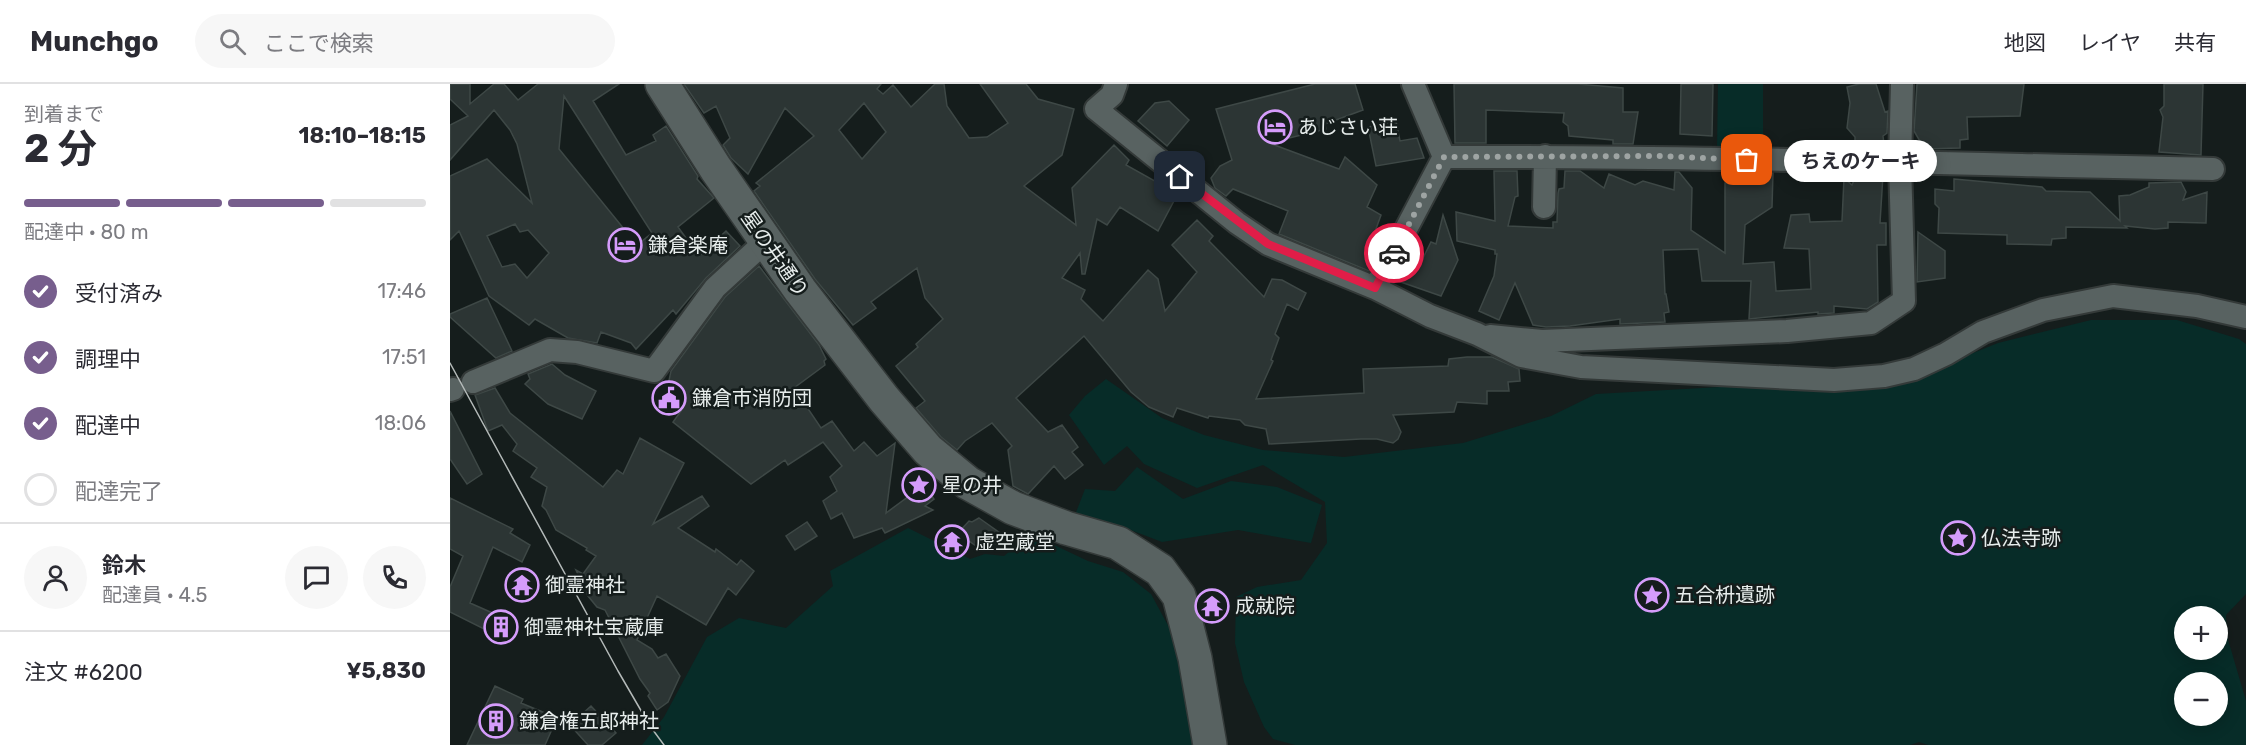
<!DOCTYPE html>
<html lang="ja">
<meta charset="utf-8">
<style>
body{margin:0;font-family:Rubik,"Noto Sans JP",sans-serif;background:#f7f7f7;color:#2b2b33;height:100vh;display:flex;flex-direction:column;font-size:22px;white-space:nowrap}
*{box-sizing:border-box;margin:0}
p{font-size:20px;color:#7c7c81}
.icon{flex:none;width:33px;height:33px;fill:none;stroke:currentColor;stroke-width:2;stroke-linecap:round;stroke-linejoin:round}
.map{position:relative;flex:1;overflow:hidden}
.drawer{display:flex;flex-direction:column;background:#fff;width:450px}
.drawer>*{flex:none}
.buttons{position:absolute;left:1724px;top:522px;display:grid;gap:12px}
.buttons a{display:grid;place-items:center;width:54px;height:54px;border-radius:50%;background:#fff;box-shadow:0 3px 15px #0003;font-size:30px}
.pin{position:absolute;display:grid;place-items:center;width:51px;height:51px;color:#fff;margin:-26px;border-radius:12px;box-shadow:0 3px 9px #0006}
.courier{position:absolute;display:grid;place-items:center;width:60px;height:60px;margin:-30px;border:4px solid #e11d48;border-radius:50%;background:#fff;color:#222;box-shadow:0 2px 8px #0007}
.bubble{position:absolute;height:42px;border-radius:21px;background:#fff;box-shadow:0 3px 15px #0003;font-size:20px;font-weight:700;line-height:42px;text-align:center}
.headline em{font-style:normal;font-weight:700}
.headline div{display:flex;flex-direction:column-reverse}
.headline{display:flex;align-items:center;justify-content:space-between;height:102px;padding:0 24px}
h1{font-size:39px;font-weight:700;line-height:45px}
.bar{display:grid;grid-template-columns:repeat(4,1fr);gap:9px 6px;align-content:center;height:72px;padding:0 24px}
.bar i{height:8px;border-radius:4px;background:#e1e1e2}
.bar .selected{background:#775e8d}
.bar p{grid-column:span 4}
.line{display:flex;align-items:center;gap:15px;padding:0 24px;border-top:2px solid #e1e1e2}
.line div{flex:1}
.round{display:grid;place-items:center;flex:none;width:63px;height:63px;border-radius:32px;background:#f7f7f7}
ol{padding:0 24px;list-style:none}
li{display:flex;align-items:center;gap:18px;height:66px}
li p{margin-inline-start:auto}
li .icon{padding:6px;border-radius:50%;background:#775e8d;color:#fff;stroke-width:4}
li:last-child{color:#7c7c81}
li i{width:33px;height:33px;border:3px solid #e1e1e2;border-radius:50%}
header{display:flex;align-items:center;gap:36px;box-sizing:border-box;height:84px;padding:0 30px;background:#fff;border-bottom:2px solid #e1e1e2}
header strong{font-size:28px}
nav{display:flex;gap:33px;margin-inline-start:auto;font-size:21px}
.search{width:420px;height:54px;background:#f7f7f7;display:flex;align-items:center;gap:15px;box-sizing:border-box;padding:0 21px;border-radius:33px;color:#7c7c81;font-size:22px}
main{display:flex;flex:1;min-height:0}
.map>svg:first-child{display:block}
.green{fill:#072c28;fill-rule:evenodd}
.building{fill:#2c3534;stroke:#3e4846;stroke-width:1.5;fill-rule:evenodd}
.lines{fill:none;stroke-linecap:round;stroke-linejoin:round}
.street-casing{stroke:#343a39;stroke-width:26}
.secondary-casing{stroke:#343a39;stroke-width:36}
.street{stroke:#586261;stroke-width:22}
.secondary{stroke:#586261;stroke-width:33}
.tram{stroke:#b4bab9;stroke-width:1.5}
.done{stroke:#9ea4a3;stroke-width:6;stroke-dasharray:0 10.8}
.route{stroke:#e11d48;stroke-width:8}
.labels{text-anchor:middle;stroke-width:5;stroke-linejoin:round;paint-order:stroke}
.poi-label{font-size:20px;fill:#e7edec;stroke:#151d1c;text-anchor:start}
.street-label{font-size:20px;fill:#e7edec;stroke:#151d1c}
</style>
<header>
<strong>Munchgo</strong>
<div class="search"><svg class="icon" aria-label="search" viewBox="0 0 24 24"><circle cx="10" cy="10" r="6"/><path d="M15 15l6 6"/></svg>ここで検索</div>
<nav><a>地図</a><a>レイヤ</a><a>共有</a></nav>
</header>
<main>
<section class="drawer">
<div class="headline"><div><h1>2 分</h1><p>到着まで</p></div><em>18:10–18:15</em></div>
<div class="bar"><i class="selected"></i><i class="selected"></i><i class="selected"></i><i></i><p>配達中 · 80 m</p></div>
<ol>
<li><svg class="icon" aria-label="check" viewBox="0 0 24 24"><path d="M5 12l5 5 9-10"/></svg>受付済み<p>17:46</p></li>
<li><svg class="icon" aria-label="check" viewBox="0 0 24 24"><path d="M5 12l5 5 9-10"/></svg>調理中<p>17:51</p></li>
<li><svg class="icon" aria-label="check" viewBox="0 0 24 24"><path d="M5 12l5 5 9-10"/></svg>配達中<p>18:06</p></li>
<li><i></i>配達完了</li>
</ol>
<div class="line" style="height:108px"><a class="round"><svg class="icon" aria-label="person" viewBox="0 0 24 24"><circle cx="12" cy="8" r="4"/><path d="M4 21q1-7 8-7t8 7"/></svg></a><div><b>鈴木</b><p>配達員 · 4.5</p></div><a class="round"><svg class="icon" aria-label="chat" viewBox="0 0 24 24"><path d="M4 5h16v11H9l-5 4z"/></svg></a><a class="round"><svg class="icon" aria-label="phone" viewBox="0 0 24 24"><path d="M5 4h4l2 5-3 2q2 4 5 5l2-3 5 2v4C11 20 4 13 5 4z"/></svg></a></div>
<div class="line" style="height:78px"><div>注文 #6200</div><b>¥5,830</b></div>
</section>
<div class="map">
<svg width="1796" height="661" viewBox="0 0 1796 661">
<rect width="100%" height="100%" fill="#151d1c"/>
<path class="green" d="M1268,0h45v67h-46z
M1641,236h86l62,19 7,5v250l-20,21 1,21 19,65v44h-318l-9,-3 -9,3h-615l-22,-6 -9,-12 -20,-45 -9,-39 1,-46 21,-10 44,-7 26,-37 -2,-41 -62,-37 -66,23 -53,-24 -17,-18 -23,19 -35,-50 16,-19 21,-17 56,39 42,17 59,15 81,7 119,-14 88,-27 45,-22 124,-7 92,1 92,-7 94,-38zM1734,532h33v34h-33zM1734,598h33v34h-33z
M687,383l46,32 48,-18 46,6 45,18 -11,38 -73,-13 -76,12 -34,-13 -11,1 -42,-15 10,-26 30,2z
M458,444l62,31 15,-5 19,2 27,-22 57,27 35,11 28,22 20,37 23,62 7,52h-559l22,-28 43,-80 32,-19 47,10 47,-42 -3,-15z"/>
<path class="building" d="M0,0h20v20l24,-20h10l14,16 20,-16h81l-26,17 33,54 30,-14 -3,-6 13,-9 32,50 -1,3 17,19 -36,29 21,29 27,-25 14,15 -34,32 -30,36 -3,-4 -37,39 -5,-6 -30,-11 -4,11 -29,-5 -33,-19 -6,6 -40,-29 -30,-65 -9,9v-64l37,-17 45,44 -15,-59 -7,-14 -16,-20 -44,50v-35l18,-9 -18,-17zM114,12l88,137 -15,12 -78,-96zM65,140l5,8 8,-2 21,23 -22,25 -12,-14 -13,3 -15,-31z
M234,0h197l-4,5 6,5 10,-9 18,22 24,-23h9l3,22 22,32 18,-1 21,-14 -28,-39h46l12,15 36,10 -12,46 -38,31 52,39 -4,-37 42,-43 15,15 -3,5 45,25 -2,5 6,4 -17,32 -38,-24 -13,18 -10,-6 -12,55h-3l-2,-21 -18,25 23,12 -4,9 22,22 45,-51 10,9 7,32 32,-39 -25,-27 25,-25 16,16 -4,5 55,56 8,-18 10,1 24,13 -8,17 -11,-6 -12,30 4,4 -8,22 2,1 -17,38 108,-6 -1,-24 85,-3 1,-7 18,-2h25l27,12 1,12 -12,1 1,9h-22v13l-30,-2 -3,10 -61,3 8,17 -3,7 -5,4 -16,-4h-16l-92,5 -3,-15 -21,-4 -5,-5 -31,-4 -1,2 -31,-10 -4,9 -24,-10 -18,-15 -47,-56 -68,62 32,34 14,-7 16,22 -6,5 11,13 -18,14 -11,-13 -26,28 -15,-8 -5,-36 4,-4 -20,-23 -27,18 -8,9 -16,-13 -25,-29 9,-7 -29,-35 22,-19 -2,-3 27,-25 -18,-21 -8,-30 -46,34 5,6 -23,17 -38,-46 -61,-88 6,-5 -4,-3 58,-47 -29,-28 -37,66 -17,-16 -8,-13 7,-7 -14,-32 -12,7zM414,19l22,29 -24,27 -23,-29z
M865,0h40l8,26 -38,14 1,5 -57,14 70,26 6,-12 32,28 -10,22 14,8 -9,25 10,5 -13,26 -90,-37 9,-23 -55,-22 -7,7 -11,-8 -4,-10 9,-12 12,-6 -16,-51z
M1004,0h124l45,4v24h15l-5,32h-20v-4l-44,-4 -1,-10 -5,-4 1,-9 -78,-3v33h-31z
M1231,0h32l-1,52 -32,-2z
M1409,0h17l9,28 3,-1 -1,22 -4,3 1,8 -29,2v-9l-8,-9 3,-25 -3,-16z
M1467,0h107l-4,32 -53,1 1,22 -8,1v8l-38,1 -1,-6 -7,-12z
M1714,0h39l-2,71 -42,-3 4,-35 -3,-7 4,-4z
M719,17l20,19 -22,26 -29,-25 17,-18z
M946,37l4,20 17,-3 7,20 -48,8 -8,-39z
M1044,87h23l1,25 -3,1 -7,29 45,2v-6h4l1,-29 1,-4 5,-1 1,-17h15l24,17 5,-14 26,11 8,-4 31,9 1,-18h4l13,16 -1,42 34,23v-70h8l-1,-10h41l-1,34 -27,18 -2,39 31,-2 2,29 35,-2 -2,-40 -25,-1 7,-33 18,-1 1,8 32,-1 2,-43 8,7 3,-7 28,-3 -3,48h6v22h-9l1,57 -11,7 -33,-3v7l-16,1v-2l-69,7 2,-38h-49l-4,-32 -35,1 2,44h1l3,18 -5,1 1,9 -45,2v-5l-50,7 -24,1 -13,-2 -18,-42 -16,37 -20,-9 15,-35 3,-22h-2v-4l-38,-9 -1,-29 39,9z
M1504,95l88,8 4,4 44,1 30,29 -1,-25 11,-1 19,-8v-4l32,-1 5,10 -3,8 24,-8 -1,31 -38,-1v6l-13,1 -30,-3 2,2 -61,-1v11l-14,1 -1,6 -44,-1v-9l-69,-2 1,-25 -4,-4v-15l19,2z
M993,131l15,45 -17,36 -46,-16 8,-17 15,5 13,-26 5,2z
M1468,148l27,19v27l-28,4z
M309,182l60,79 7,14 -2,2 1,4 -31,23 27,40 11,-7 22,30 10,-9 13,14 18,-13 -9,70 38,-28 10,14 -9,7 8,4 -48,23 -3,-5 -28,10 -12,-25 -11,6 -8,-18 14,-10 -7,-14 12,-11 -19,-24 -35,23 -3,-5 -34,24 -78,-62 8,-11 -20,-10 6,-11 4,-19 54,-74z
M37,214l25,53 -16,7 -46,-41v-3z
M102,280l13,11 31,16 -14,28 -34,-15 -23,-20 5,-5 -2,-5z
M45,304l15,25 93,74 14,-17 6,4 17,-36 44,25 -31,61 49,-28 7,10 -31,22 37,24 1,-3 21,16 4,-5 13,11 -18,24 -8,-7 -22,37 -49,-29 -20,44 15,9 6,9 8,-4 14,22 -12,26 -11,8 -9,-14 2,-3 -10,-14 -35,-69 -8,-3 -9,-11 -12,-26 7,4 13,-18 -10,-6 1,-2 -31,-18 -10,-20 -4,-4 5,-19 -16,-10 6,-9 -24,-17 4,-7 -15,-19 -14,6 -13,-36z
M0,327l32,63 -15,10 -17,-25z
M0,414l63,31 -3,4 20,12 -8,17 -29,-15 -23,56 43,19 -7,18 -56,-28v-25l13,-31 -13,-7z
M529,434l21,15 -4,5 2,4 -15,9 -25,-18 11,-12 3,1z
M357,438l10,14 -22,14 -9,-14z
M45,602l28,13 -2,4 36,15 -12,27h-78z
M141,622l25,27 -14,12h-14l-18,-20z"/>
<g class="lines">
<defs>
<path id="street" d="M666,0l-4,11 -16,14 141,114 31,21 107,44 55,28 47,18 44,22 60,11 253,13 50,-4 30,-7 32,-15 37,-22 60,-22 70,-14 84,10 49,11
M963,0l31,73
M994,73c256,-1 513,7 769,12
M1094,123l1,-51
M925,204l69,-131
M1040,252l52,5 245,-10 84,-8 33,-22 -4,-138 2,-79
M23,298l77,-32 27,2 77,19 61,-83 50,-46
M0,306l3,-1"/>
<path id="secondary" d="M212,0l54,85 84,121 84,109 44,51 40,33 45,25 53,20 52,15 42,27 19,26 16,62 15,87"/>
</defs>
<use href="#street" class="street-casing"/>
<use href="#secondary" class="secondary-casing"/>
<use href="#street" class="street"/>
<use href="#secondary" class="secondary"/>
<path class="tram" d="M0,279l168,308 32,55 14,19"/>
</g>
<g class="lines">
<path class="done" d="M944,169l50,-96 217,-1 86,4"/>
<path class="route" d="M730,93l88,67 107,44 19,-35"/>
</g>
<defs>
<symbol id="hotel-ring" viewBox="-11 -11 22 22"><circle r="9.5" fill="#151d1c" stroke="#d59cfb" stroke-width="1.5"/><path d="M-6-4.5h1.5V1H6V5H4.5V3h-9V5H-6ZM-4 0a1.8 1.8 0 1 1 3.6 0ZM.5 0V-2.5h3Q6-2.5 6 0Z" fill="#d59cfb"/></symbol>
<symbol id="civic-ring" viewBox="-11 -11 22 22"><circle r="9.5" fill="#151d1c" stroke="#d59cfb" stroke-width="1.5"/><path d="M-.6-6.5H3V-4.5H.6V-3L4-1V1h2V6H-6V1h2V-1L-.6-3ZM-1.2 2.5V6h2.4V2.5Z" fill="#d59cfb"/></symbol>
<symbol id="sight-ring" viewBox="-11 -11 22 22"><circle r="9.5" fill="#151d1c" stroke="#d59cfb" stroke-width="1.5"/><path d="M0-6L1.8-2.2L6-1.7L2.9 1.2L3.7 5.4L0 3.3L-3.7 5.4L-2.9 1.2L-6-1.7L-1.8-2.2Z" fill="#d59cfb"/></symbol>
<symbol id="temple-ring" viewBox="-11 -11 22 22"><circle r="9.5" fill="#151d1c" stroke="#d59cfb" stroke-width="1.5"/><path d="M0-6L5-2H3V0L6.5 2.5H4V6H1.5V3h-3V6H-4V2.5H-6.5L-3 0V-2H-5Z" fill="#d59cfb"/></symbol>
<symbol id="building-ring" viewBox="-11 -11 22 22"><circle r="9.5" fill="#151d1c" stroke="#d59cfb" stroke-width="1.5"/><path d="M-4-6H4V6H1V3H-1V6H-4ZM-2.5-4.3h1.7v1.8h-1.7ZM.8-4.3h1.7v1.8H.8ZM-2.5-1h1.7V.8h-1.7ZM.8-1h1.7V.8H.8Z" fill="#d59cfb"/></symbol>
</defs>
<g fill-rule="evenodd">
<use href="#hotel-ring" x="806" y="24" width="38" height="38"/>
<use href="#hotel-ring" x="156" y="142" width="38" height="38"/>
<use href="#civic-ring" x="200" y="295" width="38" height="38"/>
<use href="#sight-ring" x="450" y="382" width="38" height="38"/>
<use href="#sight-ring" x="1489" y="435" width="38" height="38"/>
<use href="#temple-ring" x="483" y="439" width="38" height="38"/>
<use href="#temple-ring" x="53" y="482" width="38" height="38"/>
<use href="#sight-ring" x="1183" y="492" width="38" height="38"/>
<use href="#temple-ring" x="743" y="503" width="38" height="38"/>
<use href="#building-ring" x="32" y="524" width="38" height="38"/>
<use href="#building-ring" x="27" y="618" width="38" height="38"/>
</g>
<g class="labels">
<g class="poi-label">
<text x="848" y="50">あじさい荘</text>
<text x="198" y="168">鎌倉楽庵</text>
<text x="242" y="321">鎌倉市消防団</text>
<text x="492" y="408">星の井</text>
<text x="1531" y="461">仏法寺跡</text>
<text x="525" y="465">虚空蔵堂</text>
<text x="95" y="508">御霊神社</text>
<text x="1225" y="518">五合枡遺跡</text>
<text x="785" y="529">成就院</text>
<text x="74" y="550">御霊神社宝蔵庫</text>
<text x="69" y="644">鎌倉権五郎神社</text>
</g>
<g class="street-label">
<text transform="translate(325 170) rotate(55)" y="7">星の井通り</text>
</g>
</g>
</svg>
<div class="buttons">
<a>+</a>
<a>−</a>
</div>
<div class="pin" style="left:1297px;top:76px;background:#ea580c"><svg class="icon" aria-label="bag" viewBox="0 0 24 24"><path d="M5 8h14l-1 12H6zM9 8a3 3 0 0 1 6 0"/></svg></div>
<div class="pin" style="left:730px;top:93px;background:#1f2937"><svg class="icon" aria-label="home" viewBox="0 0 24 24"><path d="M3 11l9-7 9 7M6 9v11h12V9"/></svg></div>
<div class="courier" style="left:944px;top:169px"><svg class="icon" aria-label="car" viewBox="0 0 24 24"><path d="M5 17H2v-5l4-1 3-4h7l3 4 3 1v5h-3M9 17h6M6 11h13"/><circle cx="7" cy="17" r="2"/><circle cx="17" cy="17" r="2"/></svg></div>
<div class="bubble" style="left:1334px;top:56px;width:153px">ちえのケーキ</div>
</div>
</main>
